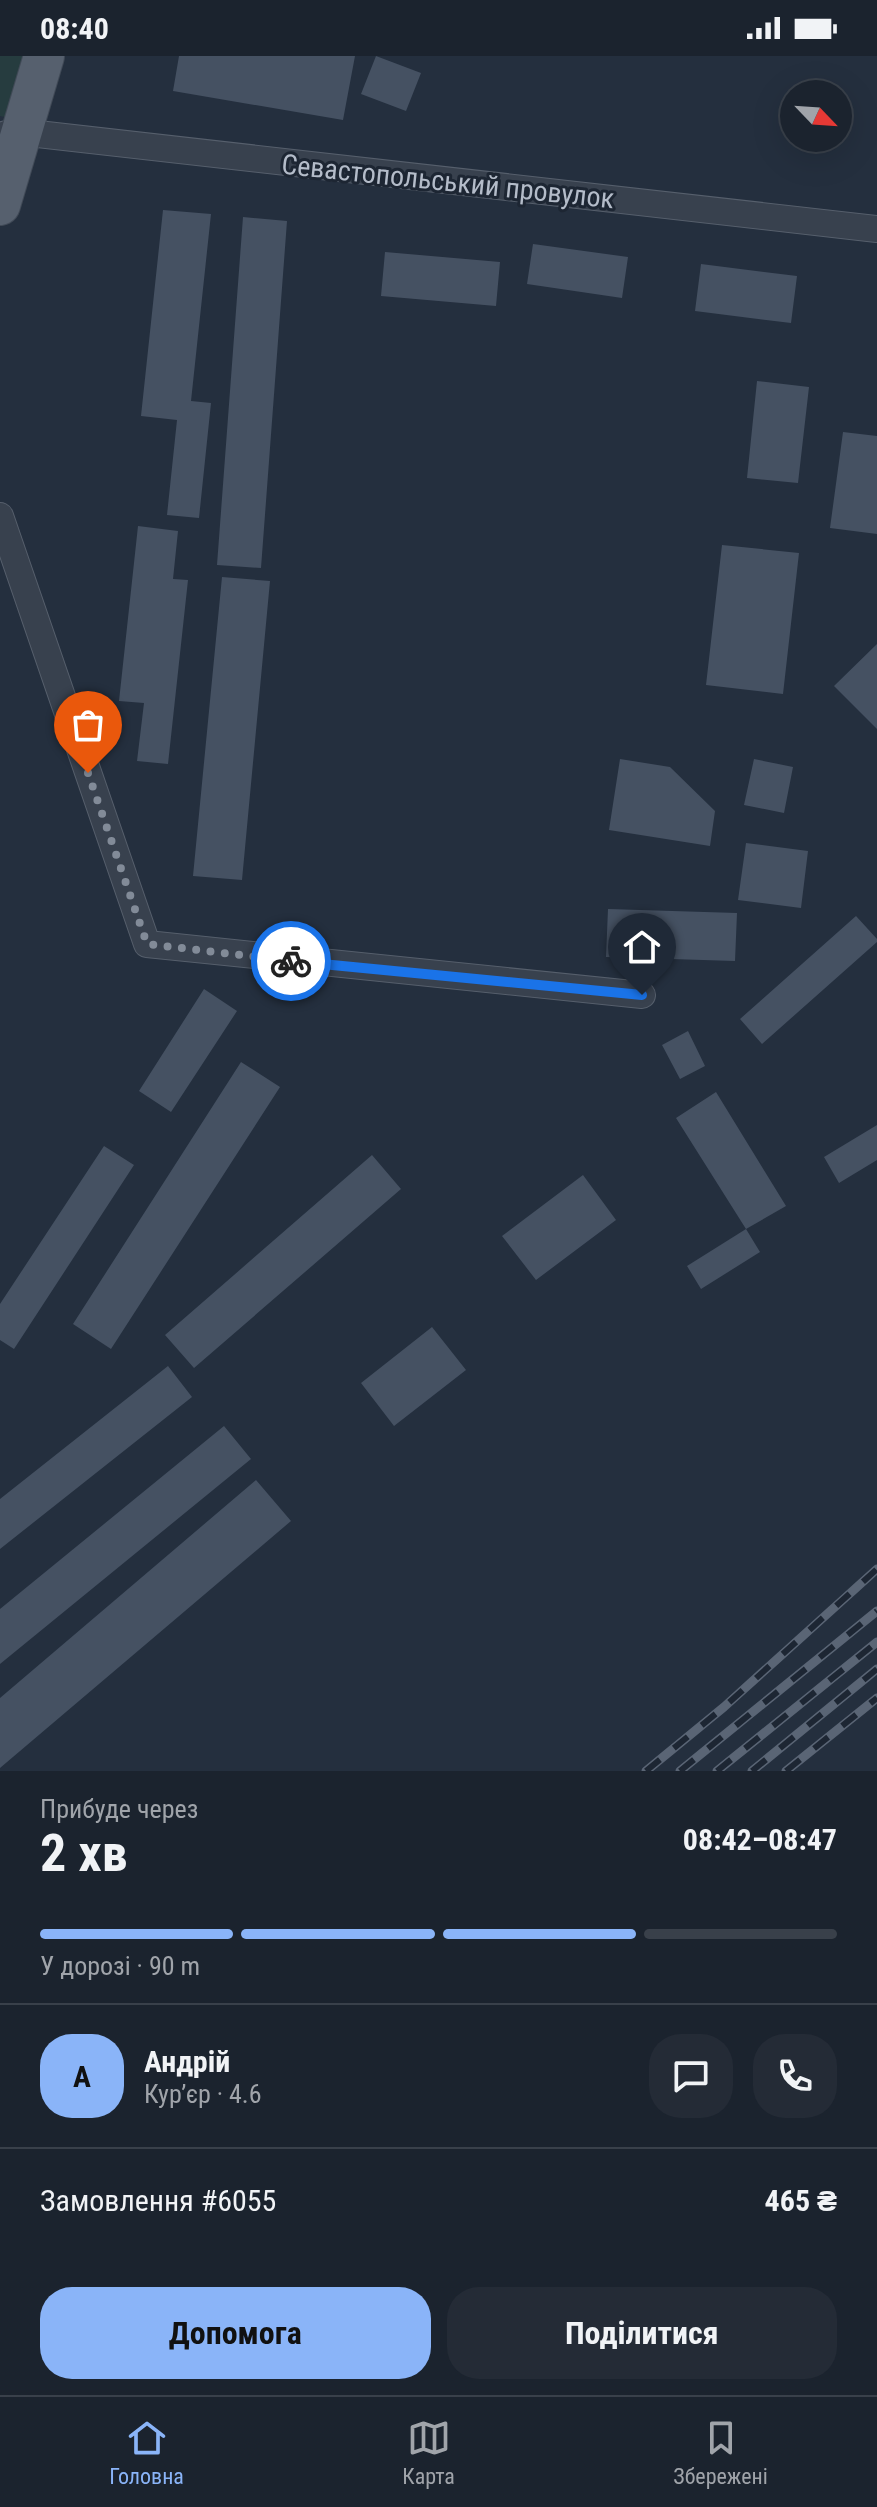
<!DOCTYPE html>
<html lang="uk">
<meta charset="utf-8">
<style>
body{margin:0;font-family:"Roboto Condensed",sans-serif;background:#242b36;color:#f1f3f6;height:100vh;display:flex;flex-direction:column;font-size:30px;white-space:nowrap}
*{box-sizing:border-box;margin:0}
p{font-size:26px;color:#a0a4aa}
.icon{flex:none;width:44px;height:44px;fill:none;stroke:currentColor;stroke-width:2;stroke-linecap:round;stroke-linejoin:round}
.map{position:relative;height:1715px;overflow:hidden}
.panel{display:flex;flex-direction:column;background:#1b232e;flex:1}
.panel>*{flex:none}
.needle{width:52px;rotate:115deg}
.controls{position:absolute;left:780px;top:24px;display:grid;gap:16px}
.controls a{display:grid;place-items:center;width:72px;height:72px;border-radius:50%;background:#1b232e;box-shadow:0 8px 32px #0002,0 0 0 2px #39404a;font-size:40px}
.pin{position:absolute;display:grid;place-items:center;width:68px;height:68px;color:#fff;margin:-82px -34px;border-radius:50% 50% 50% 0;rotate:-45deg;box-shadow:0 0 8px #0007}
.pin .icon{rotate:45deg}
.courier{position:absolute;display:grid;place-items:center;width:80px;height:80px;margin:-40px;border:6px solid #1a73e8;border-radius:50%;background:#fff;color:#222;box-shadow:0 2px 10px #0007}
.head em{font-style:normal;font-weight:700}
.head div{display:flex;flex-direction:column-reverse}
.head{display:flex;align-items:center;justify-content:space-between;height:136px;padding:0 40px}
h1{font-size:52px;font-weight:700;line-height:60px}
.bar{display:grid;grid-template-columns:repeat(4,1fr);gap:12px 8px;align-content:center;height:96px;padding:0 40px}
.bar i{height:10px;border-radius:6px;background:#39404a}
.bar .selected{background:#8ab4f8}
.bar p{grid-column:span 4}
.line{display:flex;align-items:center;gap:20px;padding:0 40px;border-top:2px solid #39404a}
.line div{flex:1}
.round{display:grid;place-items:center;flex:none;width:84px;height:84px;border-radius:32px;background:#242b36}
.action{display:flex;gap:16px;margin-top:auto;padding:16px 40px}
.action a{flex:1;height:92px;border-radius:32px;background:#8ab4f8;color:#111;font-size:32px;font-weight:700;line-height:92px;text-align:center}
.action a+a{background:#242b36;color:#f1f3f6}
.status{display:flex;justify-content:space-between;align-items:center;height:56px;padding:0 40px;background:#1b232e;direction:ltr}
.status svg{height:22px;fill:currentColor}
.tab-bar{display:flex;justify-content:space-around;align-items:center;height:112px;border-top:2px solid #39404a;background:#1b232e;font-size:22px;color:#a0a4aa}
.tab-bar a{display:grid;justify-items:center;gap:4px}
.tab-bar .selected{color:#8ab4f8}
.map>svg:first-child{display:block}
.green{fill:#263c3f}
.building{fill:#455162}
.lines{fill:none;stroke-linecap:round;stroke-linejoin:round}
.street-casing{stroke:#565f6c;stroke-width:28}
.primary-casing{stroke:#414a57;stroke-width:42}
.street{stroke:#38414e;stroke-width:26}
.primary{stroke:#56606e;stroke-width:40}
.rail-casing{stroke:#5a6575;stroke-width:9}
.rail{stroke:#1d2633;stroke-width:6;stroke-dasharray:18;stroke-linecap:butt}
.done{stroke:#828b98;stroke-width:8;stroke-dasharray:0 14.4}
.route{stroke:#1a73e8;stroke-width:10}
.labels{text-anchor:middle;stroke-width:6;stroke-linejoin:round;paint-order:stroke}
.street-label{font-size:28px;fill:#b4bcc9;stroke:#1d2633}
</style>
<div class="status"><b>08:40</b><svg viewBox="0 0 49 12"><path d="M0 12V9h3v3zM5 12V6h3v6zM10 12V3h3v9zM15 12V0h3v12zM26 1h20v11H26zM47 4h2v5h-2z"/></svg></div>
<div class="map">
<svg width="877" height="1715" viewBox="0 0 877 1715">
<rect width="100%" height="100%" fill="#242f3e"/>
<path class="green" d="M0,0h26l-21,61 -5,-1z"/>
<path class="building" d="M179,0h176l-12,64 -170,-29z
M376,0l45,17 -15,38 -45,-17z
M163,154l48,4 -20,187 20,2 -12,115 -32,-3 10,-95 -36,-4z
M243,161l44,4 -26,347 -44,-3z
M533,188l95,13 -6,41 -95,-14z
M385,196l115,10 -4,44 -115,-10z
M701,208l96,12 -6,47 -96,-12z
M757,325l52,6 -11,96 -51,-5z
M843,376l34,4v98l-47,-6z
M138,470l40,5 -5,48 15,1 -20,184 -31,-3 7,-58 -25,-2z
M722,489l77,8 -16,141 -77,-9z
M222,521l48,4 -28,299 -49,-4z
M877,588v85l-43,-43z
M620,703l50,8 45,44 -5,35 -101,-16z
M754,703l39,8 -9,46 -40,-8z
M746,787l62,8 -7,57 -63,-8z
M608,853l129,4 -2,48 -129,-4z
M856,860l21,23v3l-115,102 -22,-25z
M204,933l33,22 -66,101 -32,-21z
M688,975l17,35 -25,13 -18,-34z
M241,1006l39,25 -169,262 -38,-25z
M716,1036l70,114 -40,23 -70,-111z
M877,1069v35l-38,23 -15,-26z
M104,1090l30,19 -120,184 -14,-9v-36z
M372,1099l29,34 -207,179 -29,-33z
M583,1119l33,45 -80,60 -34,-44z
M746,1173l14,23 -59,37 -14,-23z
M432,1271l34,43 -72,56 -33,-43z
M168,1310l24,31 -192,152v-50z
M224,1370l27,33 -251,205v-55z
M256,1424l35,41 -291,247v-70z"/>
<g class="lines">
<defs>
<path id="street" d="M6,78l14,-2 857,97
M0,460l147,428 495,51"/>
<path id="primary" d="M0,149l44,-149"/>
</defs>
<use href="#street" class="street-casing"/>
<use href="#primary" class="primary-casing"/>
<use href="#street" class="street"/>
<use href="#primary" class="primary"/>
<defs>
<path id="rail" d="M646,1715l78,-64 153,-138
M680,1715l197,-160
M717,1715l160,-129
M752,1715l125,-102
M786,1715l91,-73"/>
</defs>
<use href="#rail" class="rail-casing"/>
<use href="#rail" class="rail"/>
</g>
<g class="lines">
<path class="done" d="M88,717l59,171 144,17"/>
<path class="route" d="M291,905l351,34"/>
</g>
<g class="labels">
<g class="street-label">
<text transform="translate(448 125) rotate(6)" y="10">Севастопольський провулок</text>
</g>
</g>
</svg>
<div class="controls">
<a><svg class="needle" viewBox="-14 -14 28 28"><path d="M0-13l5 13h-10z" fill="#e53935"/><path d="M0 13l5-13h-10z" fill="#a0a4aa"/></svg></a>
</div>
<div class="pin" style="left:88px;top:717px;background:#ea580c"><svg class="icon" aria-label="bag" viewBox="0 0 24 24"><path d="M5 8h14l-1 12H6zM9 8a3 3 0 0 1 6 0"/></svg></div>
<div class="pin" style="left:642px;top:939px;background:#1f2937"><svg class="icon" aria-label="home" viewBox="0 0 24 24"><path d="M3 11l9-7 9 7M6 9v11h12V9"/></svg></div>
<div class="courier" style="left:291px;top:905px"><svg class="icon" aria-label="bike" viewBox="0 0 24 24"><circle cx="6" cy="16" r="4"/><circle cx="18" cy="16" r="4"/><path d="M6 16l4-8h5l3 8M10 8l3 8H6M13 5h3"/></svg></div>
</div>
<section class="panel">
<div class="head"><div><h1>2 хв</h1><p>Прибуде через</p></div><em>08:42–08:47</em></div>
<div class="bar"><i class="selected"></i><i class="selected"></i><i class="selected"></i><i></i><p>У дорозі · 90 m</p></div>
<div class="line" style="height:144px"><b class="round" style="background:#8ab4f8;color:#111">А</b><div><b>Андрій</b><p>Кур’єр · 4.6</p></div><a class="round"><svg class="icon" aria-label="chat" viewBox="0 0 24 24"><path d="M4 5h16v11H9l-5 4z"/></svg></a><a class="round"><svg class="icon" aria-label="phone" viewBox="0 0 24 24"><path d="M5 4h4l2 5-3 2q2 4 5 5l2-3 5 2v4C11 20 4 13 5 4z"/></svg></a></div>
<div class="line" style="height:104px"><div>Замовлення #6055</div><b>465 ₴</b></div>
<div class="action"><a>Допомога</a><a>Поділитися</a></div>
</section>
<nav class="tab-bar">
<a class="selected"><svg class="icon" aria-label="home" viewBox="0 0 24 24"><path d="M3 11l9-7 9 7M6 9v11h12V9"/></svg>Головна</a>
<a><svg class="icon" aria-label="map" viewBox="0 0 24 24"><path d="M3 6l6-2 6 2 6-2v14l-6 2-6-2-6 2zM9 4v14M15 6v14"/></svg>Карта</a>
<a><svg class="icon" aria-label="saved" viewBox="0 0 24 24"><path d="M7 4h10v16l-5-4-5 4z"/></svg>Збережені</a>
</nav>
